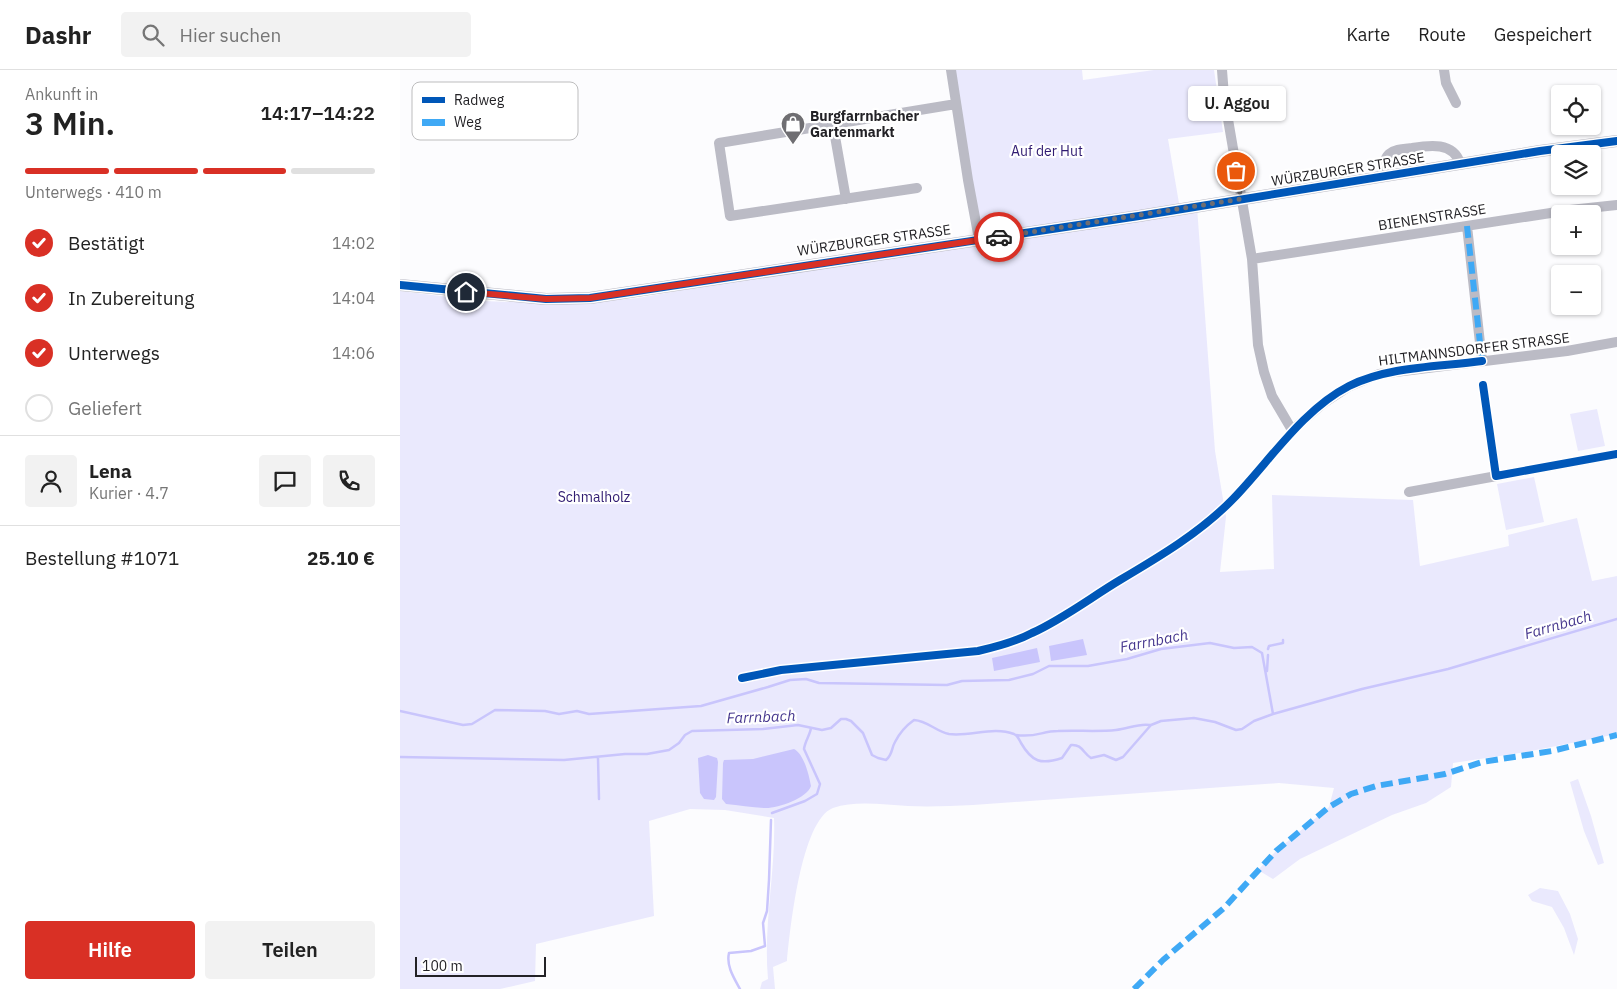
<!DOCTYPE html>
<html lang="de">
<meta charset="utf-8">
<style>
body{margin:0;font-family:"IBM Plex Sans",sans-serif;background:#f2f2f2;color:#222;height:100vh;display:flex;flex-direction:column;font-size:19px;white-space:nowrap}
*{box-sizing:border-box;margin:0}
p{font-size:16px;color:#767676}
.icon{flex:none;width:28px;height:28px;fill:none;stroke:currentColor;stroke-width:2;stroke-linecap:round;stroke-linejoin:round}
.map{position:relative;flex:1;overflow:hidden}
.panel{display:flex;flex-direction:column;background:#fff;width:400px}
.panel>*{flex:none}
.fabs{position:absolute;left:1151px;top:15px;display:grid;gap:10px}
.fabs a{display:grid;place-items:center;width:50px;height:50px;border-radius:5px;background:#fff;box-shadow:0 1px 4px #0004;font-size:25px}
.scale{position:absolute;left:15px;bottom:12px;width:131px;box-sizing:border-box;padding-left:5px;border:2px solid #232226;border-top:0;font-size:14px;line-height:18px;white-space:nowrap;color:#232226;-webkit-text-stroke:4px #fff;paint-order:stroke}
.pin{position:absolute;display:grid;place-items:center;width:42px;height:42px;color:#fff;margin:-21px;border:2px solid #fff;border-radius:50%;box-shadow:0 1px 5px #0007}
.courier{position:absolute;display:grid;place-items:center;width:50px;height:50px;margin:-25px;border:4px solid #d93025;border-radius:50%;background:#fff;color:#222;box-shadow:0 1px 6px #0007}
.bubble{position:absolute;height:35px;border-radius:5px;background:#fff;box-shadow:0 1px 4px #0004;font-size:16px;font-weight:600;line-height:35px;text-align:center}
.summary em{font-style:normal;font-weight:600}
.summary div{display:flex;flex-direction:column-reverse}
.summary{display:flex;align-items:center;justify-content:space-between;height:85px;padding:0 25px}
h1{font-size:32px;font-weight:600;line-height:38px}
.bar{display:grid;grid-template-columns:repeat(4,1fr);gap:8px 5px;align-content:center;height:60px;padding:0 25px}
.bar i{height:6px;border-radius:4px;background:#e0e0e0}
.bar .current{background:#d93025}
.bar p{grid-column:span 4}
.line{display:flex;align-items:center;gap:12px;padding:0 25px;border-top:1px solid #e0e0e0}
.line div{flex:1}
.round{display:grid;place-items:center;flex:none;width:52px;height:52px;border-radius:5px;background:#f2f2f2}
ol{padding:0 25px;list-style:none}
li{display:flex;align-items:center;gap:15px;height:55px}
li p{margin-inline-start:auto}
li .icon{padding:5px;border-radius:50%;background:#d93025;color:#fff;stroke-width:4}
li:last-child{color:#767676}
li i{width:28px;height:28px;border:2px solid #e0e0e0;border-radius:50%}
.button{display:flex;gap:10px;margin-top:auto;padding:10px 25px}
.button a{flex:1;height:58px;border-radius:5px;background:#d93025;color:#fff;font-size:20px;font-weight:600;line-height:58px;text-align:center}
.button a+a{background:#f2f2f2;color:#222}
header{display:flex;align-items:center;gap:30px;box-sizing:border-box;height:70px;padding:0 25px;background:#fff;border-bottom:1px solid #e0e0e0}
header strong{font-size:24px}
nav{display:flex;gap:28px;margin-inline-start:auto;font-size:18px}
.search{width:350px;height:45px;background:#f2f2f2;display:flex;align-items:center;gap:12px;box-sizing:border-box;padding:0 18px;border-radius:5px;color:#767676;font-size:19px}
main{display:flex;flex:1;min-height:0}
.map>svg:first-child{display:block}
.green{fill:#eae9fd}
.water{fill:#c9c5fc}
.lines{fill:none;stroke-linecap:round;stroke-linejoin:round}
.stream{stroke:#c9c5fc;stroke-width:2.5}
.minor{stroke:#bbbbc5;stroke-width:10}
.tertiary{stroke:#bbbbc5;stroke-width:12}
.quiet{stroke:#3fa9f5;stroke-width:6;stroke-dasharray:12 6;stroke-linecap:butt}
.cycleway-casing{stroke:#fff;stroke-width:11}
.cycleway{stroke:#0057b8;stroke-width:8}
.done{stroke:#6f6e72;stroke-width:5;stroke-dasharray:0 9}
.route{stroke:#d93025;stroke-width:6}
.labels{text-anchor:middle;stroke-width:4.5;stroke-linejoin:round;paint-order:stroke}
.poi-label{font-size:14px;font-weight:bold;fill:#232226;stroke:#fff;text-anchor:start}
.park-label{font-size:14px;fill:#301b71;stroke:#fff}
.street-label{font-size:14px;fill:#232226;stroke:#fff}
.water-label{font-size:15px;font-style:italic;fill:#46378e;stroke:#fff}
.key{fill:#fff;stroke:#bdbdbe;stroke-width:1}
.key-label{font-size:14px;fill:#232226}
</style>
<header>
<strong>Dashr</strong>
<div class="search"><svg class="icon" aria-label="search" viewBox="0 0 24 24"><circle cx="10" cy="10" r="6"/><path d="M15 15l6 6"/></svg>Hier suchen</div>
<nav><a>Karte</a><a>Route</a><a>Gespeichert</a></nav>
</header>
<main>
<section class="panel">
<div class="summary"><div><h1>3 Min.</h1><p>Ankunft in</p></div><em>14:17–14:22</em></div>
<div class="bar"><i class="current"></i><i class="current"></i><i class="current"></i><i></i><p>Unterwegs · 410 m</p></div>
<ol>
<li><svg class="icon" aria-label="check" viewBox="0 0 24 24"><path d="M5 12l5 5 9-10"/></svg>Bestätigt<p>14:02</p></li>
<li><svg class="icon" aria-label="check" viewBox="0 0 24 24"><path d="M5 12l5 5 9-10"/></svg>In Zubereitung<p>14:04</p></li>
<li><svg class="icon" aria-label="check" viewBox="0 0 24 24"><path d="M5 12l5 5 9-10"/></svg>Unterwegs<p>14:06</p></li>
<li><i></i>Geliefert</li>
</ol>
<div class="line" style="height:90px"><a class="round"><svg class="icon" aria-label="person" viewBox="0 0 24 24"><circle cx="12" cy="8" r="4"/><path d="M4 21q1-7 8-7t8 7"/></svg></a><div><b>Lena</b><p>Kurier · 4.7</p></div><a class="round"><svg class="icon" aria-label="chat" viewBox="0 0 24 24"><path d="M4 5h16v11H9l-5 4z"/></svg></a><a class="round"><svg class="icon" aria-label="phone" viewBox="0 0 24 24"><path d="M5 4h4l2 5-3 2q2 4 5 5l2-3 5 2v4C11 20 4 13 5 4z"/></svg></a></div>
<div class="line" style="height:65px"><div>Bestellung #1071</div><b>25.10 €</b></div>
<div class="button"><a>Hilfe</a><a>Teilen</a></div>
</section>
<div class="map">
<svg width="1217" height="919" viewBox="0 0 1217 919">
<rect width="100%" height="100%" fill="#fcfcfe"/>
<path class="green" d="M553,0h129l1,10 71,-10h60l9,62 -55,7 12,70 17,-2 18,244 11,66 -6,55 54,-3 -2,-74 141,5 7,66 89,-20 -1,-11 69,-17 15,63 25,-5v158l-91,18 -73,11 -2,24 -25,16 -34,12 -92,44 -27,20 -15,-9 18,-19 53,-44 5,-19 -55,-5 -306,22c-22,1 -43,2 -65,1 -23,-1 -52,-6 -75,2 -32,12 -43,122 -46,153l-14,6 2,22h-15l2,-7 6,-3c-5,-54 8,-108 6,-161l-49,-8 -35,-1 -41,12 5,95 -118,28 -1,37 -35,8h-100v-698l82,10 92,3 64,-6 129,-23 214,-31z
M1197,339l8,37 -27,5 -8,-37z
M1134,407l10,45 -38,8 -9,-46z
M1178,709l13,37 13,47 -6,2 -14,-34 -14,-49z
M1140,818l18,3 12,23 8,25 -4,16 -10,-27 -12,-21 -20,-6 -4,-6z"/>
<path class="water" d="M683,569l4,16 -36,6 -2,-15z
M637,578l3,14 -46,9 -2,-13z
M394,679c10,5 15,26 17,37 -4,12 -32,22 -45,22 -13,0 -27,-3 -40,-4l-4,-5 1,-36 1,-3 29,-1z
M308,685l9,3 1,4 -2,35 -2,3 -10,-1 -4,-6 -2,-35z"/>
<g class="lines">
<path class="stream" d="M868,579l1,-3 14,-3v-3
M867,601l1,-16
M0,641l63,14 9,-1 23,-14 50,1 14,3 18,-3 12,3 112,-8 67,-19 22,-7 16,-1 13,4 128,2 15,-4 47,-1 24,-6 16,-8h39l39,-7 34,-10 49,-6 24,5 18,-1 10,6 11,61
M616,665c20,3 26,-4 42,-4 20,-1 39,1 58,-1 12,-1 22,-7 34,-5
M0,687l164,3 61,-6h22l22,-4 10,-7 6,-8 7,-4 71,-2 35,-4 24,5 9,-2 10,-9h5l5,2 12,12 9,22 6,3 8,2c7,-6 5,-11 9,-18 4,-8 12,-17 19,-22 14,1 21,11 35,14 21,3 44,-8 65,0 4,2 5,5 7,9 11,19 20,22 41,15l9,-13c11,-1 12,8 20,13l13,-3 12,5 7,-3 28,-32 10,-4 33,-3 21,4 21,8 6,-1 12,-8 19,-7 89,-25 86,-20 169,-50
M198,688l1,41
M372,743l33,-12 12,-7 3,-10 -16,-35c1,-8 6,-14 7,-21
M340,919c-6,-11 -14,-23 -11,-36l22,-2 14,-5 -2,-23 4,-12 2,-31 2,-60"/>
<path class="minor" d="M551,0l17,110 11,59
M822,0l2,26 28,163 6,86 6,27 8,24 20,34 33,-28 23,-15 31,-13 188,-23 50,-9
M1044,0l2,13 10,20
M433,55l13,74
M982,107c1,-8 1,-17 7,-23 6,-5 15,-5 23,-6 18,-3 41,-6 48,15
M517,118l-187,28 -11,-73 237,-39
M1067,156l15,135
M852,189l318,-49 47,-5
M1009,422l208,-38"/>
<path class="tertiary" d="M0,215l146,14 44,-1 549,-82 401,-65 77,-10"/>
<path class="quiet" d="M1067,156l15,135
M734,919l29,-29 61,-52 52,-57 53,-44 22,-13 25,-8 69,-12 37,-12 70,-11 65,-16"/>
<defs>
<path id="cycleway" d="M0,215l146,14 44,-1 549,-82 401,-65 77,-10
M1083,315l13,91 121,-22
M342,608l39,-8 197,-19c18,-4 37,-9 54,-18 31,-14 58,-35 88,-53 39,-23 81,-48 113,-81 36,-37 69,-89 116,-113 40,-20 90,-19 133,-25"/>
</defs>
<use href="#cycleway" class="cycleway-casing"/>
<use href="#cycleway" class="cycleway"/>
</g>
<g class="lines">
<path class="done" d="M599,167l242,-38 -5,-28"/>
<path class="route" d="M66,222l80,7 44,-1 409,-61"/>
</g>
<defs>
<symbol id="shop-pin" viewBox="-11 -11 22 30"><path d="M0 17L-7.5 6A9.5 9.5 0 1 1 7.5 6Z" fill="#6f6e72" stroke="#fff"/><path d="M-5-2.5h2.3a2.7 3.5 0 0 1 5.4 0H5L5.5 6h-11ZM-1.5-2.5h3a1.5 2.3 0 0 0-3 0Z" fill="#fff"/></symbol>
</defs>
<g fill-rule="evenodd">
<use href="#shop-pin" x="379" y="40" width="28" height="38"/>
</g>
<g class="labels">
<g class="poi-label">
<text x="410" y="51">Burgfarrnbacher<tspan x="410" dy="16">Gartenmarkt</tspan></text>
</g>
<g class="park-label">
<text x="647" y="86">Auf der Hut</text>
<text x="194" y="432">Schmalholz</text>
</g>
<g class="street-label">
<text transform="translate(948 99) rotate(-9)" y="5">WÜRZBURGER STRASSE</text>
<text transform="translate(1032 147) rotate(-9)" y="5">BIENENSTRASSE</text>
<text transform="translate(474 170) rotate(-8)" y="5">WÜRZBURGER STRASSE</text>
<text transform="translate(1074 279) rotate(-7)" y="5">HILTMANNSDORFER STRASSE</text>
</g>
<g class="water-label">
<text transform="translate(1158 555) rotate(-16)" y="5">Farrnbach</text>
<text transform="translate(754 571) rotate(-11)" y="5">Farrnbach</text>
<text transform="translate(361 647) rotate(-2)" y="5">Farrnbach</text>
</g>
</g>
<rect x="12" y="12" width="166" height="58" rx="8" class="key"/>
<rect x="22" y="27" width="23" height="6" fill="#0057b8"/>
<rect x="22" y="49" width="23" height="7" fill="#3fa9f5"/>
<g class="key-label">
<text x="54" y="35">Radweg</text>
<text x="54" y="57">Weg</text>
</g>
</svg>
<div class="fabs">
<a><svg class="icon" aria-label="locate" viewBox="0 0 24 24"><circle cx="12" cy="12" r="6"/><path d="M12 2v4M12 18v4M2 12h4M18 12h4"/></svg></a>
<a><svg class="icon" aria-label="layers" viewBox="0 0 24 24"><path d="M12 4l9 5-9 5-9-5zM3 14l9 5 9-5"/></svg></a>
<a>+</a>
<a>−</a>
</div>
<div class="scale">100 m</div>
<div class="pin" style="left:836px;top:101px;background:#ea580c"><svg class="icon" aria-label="bag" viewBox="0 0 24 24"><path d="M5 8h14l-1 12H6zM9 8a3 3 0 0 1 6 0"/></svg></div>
<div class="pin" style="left:66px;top:222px;background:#1f2937"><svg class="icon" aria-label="home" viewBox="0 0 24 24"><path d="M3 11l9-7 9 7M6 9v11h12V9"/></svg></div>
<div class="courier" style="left:599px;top:167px"><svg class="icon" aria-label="car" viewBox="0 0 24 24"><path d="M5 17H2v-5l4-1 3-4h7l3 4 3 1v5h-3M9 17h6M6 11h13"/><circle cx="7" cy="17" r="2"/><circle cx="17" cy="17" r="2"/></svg></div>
<div class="bubble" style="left:788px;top:16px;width:98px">U. Aggou</div>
</div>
</main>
